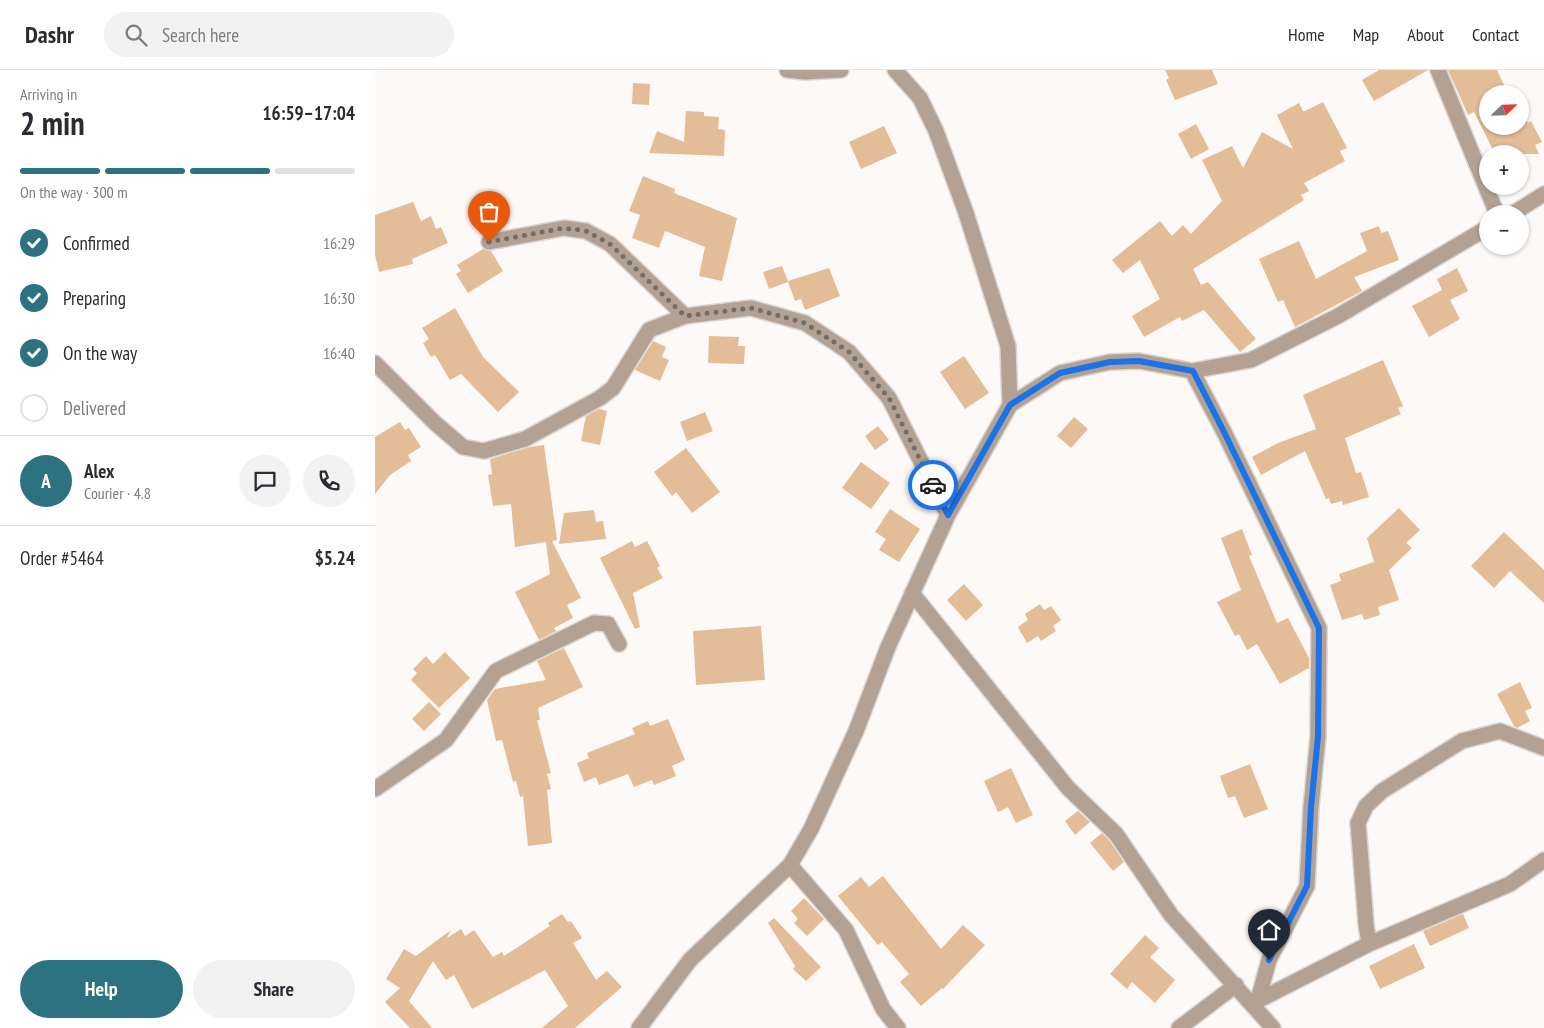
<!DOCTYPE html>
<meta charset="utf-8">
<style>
body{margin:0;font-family:"PT Sans Narrow",sans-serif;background:#f2f2f3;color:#2b2b33;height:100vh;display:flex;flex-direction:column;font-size:19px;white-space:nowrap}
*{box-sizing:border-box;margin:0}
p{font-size:16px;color:#7c7c81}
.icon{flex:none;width:28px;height:28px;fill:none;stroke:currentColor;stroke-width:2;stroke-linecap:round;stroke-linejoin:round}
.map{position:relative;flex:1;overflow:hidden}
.side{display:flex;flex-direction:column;background:#fff;width:375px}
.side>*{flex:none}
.needle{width:32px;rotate:67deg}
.fabs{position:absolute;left:1104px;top:15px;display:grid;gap:10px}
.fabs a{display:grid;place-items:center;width:50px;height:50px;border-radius:50%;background:#fff;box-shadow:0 1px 4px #0004;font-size:25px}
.pin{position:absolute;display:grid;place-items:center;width:42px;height:42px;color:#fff;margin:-51px -21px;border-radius:50% 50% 50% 0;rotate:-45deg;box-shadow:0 0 5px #0007}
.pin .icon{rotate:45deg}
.courier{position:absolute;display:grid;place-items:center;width:50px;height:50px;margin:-25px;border:4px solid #1a73e8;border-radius:50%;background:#fff;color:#222;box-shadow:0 1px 6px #0007}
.headline em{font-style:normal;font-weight:600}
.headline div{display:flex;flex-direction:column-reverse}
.headline{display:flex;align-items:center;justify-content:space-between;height:85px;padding:0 20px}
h1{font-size:32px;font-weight:600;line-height:38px}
.bar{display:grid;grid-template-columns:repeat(4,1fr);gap:8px 5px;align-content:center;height:60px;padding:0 20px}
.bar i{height:6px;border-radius:4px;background:#e1e1e2}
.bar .selected{background:#2d7281}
.bar p{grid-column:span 4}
.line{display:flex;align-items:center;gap:12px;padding:0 20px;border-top:1px solid #e1e1e2}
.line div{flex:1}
.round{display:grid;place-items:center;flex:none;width:52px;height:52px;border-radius:26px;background:#f2f2f3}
ol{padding:0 20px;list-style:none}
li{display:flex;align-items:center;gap:15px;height:55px}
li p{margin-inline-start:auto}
li .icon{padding:5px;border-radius:50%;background:#2d7281;color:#fff;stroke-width:4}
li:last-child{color:#7c7c81}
li i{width:28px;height:28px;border:2px solid #e1e1e2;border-radius:50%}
.action{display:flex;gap:10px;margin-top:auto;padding:10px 20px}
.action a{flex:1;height:58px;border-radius:30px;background:#2d7281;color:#fff;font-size:20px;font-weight:600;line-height:58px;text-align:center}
.action a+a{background:#f2f2f3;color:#2b2b33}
header{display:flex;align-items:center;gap:30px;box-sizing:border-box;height:70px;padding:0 25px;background:#fff;border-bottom:1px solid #e1e1e2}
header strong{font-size:24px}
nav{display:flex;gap:28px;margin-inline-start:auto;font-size:18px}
.search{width:350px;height:45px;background:#f2f2f3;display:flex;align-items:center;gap:12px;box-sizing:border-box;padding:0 18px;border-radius:28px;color:#7c7c81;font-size:19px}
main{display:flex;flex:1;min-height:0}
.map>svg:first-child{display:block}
.building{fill:#e3bc98}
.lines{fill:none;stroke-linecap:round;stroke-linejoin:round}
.minor-casing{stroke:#dbd6d3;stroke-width:18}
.minor{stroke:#b3a293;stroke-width:15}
.done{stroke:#736d68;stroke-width:5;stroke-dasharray:0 9}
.route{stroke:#1a73e8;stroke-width:6}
</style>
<header>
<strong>Dashr</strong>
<div class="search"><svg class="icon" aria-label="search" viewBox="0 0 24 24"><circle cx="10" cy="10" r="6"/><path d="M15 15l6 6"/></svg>Search here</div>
<nav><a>Home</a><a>Map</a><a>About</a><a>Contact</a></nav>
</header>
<main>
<section class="side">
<div class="headline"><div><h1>2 min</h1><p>Arriving in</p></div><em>16:59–17:04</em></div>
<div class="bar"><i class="selected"></i><i class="selected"></i><i class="selected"></i><i></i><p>On the way · 300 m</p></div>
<ol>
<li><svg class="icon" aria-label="check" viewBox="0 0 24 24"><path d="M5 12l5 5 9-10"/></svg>Confirmed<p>16:29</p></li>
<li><svg class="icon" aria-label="check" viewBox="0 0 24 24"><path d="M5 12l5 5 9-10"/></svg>Preparing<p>16:30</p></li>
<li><svg class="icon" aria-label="check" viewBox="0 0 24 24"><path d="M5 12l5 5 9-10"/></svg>On the way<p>16:40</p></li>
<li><i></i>Delivered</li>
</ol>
<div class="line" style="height:90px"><b class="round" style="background:#2d7281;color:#fff">A</b><div><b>Alex</b><p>Courier · 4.8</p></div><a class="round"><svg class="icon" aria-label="chat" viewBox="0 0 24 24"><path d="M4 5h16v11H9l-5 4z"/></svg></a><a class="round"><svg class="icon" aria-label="phone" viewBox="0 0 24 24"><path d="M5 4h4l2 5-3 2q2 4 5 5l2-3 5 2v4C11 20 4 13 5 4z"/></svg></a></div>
<div class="line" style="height:65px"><div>Order #5464</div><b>$5.24</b></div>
<div class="action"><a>Help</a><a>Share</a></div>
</section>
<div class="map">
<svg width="1169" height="958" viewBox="0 0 1169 958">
<rect width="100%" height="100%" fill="#fdf9f6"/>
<path class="building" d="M790,0h47l6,14 -43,16 -9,-20 3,-2z
M1004,0h49l-54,31 -12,-21z
M1073,0h49l11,24h-21v32h33v-14l2,-1 6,12 3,-2 11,21 -7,3 4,9h-44l-21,-42 -6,3z
M258,13l17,1 -1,21 -17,-1z
M948,32l24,46 -7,3 5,10 -41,22 5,8 -8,4 3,5 -111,69 8,16 7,-3 48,57 -16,13 -36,-42 -22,11 -2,-4 -36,20 -12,-21 28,-17 -20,-39 -17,13 -11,-13 48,-39 12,15 11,-11 8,9 31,-33 -20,-41 30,-14 11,22 19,-36 31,17 -16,-34 22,-12 4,8h2z
M311,41l18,1v4l15,1 -1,12 7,1 -1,26 -75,-3 8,-22 27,11z
M821,54l13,25 -18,10 -13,-25z
M509,56l13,27 -36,16 -12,-27z
M268,106l32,13 -1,4 63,25 -15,63 -23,-5 6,-29 -40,-16 -6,17 -27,-10 8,-23 -11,-4z
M38,132l8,19 10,-5 5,13 5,-2 7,16 -36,16 1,5 -34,8 -4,-17v-40z
M1004,156l2,7 7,-2 11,29 -45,17 8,14 -67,36 -12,-27 -5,2 -19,-43 40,-18 17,38 51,-28 -7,-18z
M108,179l8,2 12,20 -35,22 -12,-19 5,-3 -4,-6z
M407,196l6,15 41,-13 11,28 -35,14 -4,-11 -6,2 -7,-19 -19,7 -6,-17z
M1082,198l11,23 -18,9 10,19 -31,18 -17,-31 30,-16 -5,-11z
M80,238l28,49 36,35 -21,20 -37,-38 -11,6 -15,-25 -4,2 -8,-14 6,-4 -7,-11z
M334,266l30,1 -1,9h7l-1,18 -36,-1z
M278,271l13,6 -4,10 7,3 -9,21 -25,-11z
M589,286l25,37 -24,16 -25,-37z
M1008,290l20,46 -5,2 3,6 -56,24 11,35 5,-1 8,25 -26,8 -1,-4 -11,3 -2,-6 -3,1 -21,-48 -44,24 -9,-18 26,-14 38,-14 -13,-34z
M224,339l8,2 -7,34 -19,-4 5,-25z
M330,342l8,19 -26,10 -7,-19z
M699,347l14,12 -17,19 -14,-12z
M25,352l5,8 4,-2 12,19 -13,8 3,6 -21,14 -15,19v-57z
M503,356l11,14 -14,10 -10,-14z
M169,375l13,95 -5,1 29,57 -14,7 6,13 -19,10 2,3 -17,9 -24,-48 35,-18 -4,-32 -31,5 -4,-43 -18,2 -5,-31 4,-1 -2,-15 40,-12z
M311,378l34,44 -28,21 -16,-21 -4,4 -18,-24z
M486,392l29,21 -19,26 -29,-21z
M1024,438l21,22 -14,13 6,5 -23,22 10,30 -21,7 2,8 -16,5 -2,-6 -20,6 -12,-35 11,-4 -2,-7 35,-12 -7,-24z
M515,439l30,20 -21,33 -20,-12 7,-11 -11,-7z
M219,440l2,12 7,-1 3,18 -47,5 5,-31z
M867,459l10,26 -3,1 28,67 11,-5 21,40v10l-29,16 -23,-40 -10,6 -8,-16 -4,2 -18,-34 24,-12 -20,-52z
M1129,462l40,38v33l-34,-32 -16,17 -23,-22z
M257,471l3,6 12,-6 13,25 -3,2 6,10 -30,15 7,34 -5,2 -35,-71z
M589,514l19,21 -17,16 -19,-21z
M665,534l4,6 7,-4 10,14 -8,6 3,5 -15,10 -3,-5 -11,7 -9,-16 10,-7 -3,-6z
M386,556l4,54 -69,5 -3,-54z
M189,578l19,39 -45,21 2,12h-3l14,53 -4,1 4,15 -4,1 5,53 -24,3 -5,-50 -3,1 -4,-16 -3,1 -11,-42 -6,1 -9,-41 8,-11 51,-9 -9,-19z
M70,582l25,26 -31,30 -28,-28 6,-7 -4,-4 13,-13 7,8z
M1145,612l12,26 -7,3 5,10 -13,7 -3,-2 -17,-32z
M54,632l12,12 -17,17 -12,-12z
M293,649l17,41 -13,6 4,10 -22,9 -2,-5 -18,7 -6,-13 -29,11 -3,-8 -12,5 -7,-19 12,-5 -2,-5 48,-19 -3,-6 16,-7 2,5z
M875,694l18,45 -24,9 -9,-22 -7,2 -8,-22z
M636,698l22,47 -17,8 -8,-16 -10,5 -14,-31z
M703,741l12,11 -15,13 -10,-14z
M727,763l7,7 15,22 -11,9 -23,-28z
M508,806l58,73 22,-24 22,20 -42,44 -1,-1 -21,18 -21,-24 9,-8 -27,-32 -4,3 -40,-49 23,-19 8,10z
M429,828l20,21 -17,17 -13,-13 4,-4 -7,-8z
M187,844l6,8 3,-1 11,17 -9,5 23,37 11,-9 15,16 -47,41h-33l26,-22 -23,-36 -73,39 -18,-34 -8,5 -13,-19 -24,40 23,27h-22l-25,-26 15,-14 -14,-9 18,-30 12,7 35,-26 -4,8 14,-9 4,7 9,-6 19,27 9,-5 2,4 46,-30 -2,-3z
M1088,844l6,14 -39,18 -7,-15z
M399,848l47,49 -15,14 -13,-12 2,-3 -27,-43z
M770,865l14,13 -9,9 25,23 -20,23 -23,-21 -5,7 -17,-15z
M1039,874l11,24 -45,21 -11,-23z"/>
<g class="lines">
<defs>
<path id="minor" d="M412,0l18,2 36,-2
M520,0l25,28 16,33 30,82 42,133 2,59
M1063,0l59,144
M1137,144l32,-20
M114,172l75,-14 22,3 24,13 75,72
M0,293l60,60 28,24 21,4 41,-12 75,-41 13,-10 36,-58 36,-14 66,-8 54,15 44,29 40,46 59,117
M817,301l32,61 95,196 -1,109 -7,70 -4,79 -38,74 -11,40
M537,523l156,195 48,46 55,81 102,113
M0,719l71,-49 50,-69 98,-48 14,1 11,20
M415,795l56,65 37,79 15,19
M994,874l-3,-20 -8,-101 8,-17 16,-15 80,-50 38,-10 44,17
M878,933l116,-59 141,-60 34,-24
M264,958l51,-68 100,-95 21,-36 45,-98 32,-84 60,-132 62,-110 50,-32 50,-11 29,-1 53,10 59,-11 87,-44 149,-88
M804,958l57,-43"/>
</defs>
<use href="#minor" class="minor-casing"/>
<use href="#minor" class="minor"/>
</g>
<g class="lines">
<path class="done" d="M114,172l75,-14 22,3 24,13 75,72 66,-8 54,15 44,29 40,46 44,87"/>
<path class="route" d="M558,415l15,30 62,-110 50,-32 50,-11 29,-1 54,10 31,61 95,196 -1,109 -7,70 -4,79 -38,74"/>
</g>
</svg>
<div class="fabs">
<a><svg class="needle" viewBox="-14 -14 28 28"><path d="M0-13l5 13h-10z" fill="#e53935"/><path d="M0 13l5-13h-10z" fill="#7c7c81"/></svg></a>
<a>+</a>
<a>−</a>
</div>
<div class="pin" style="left:114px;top:172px;background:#ea580c"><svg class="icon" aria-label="bag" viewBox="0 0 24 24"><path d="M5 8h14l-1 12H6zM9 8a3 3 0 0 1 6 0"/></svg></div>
<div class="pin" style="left:894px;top:890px;background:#1f2937"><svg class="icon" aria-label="home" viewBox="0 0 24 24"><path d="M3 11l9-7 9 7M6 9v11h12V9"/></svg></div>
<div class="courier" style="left:558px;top:415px"><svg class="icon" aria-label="car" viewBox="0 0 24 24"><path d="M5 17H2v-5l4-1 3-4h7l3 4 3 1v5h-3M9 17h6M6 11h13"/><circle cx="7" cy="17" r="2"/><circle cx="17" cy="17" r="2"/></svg></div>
</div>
</main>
